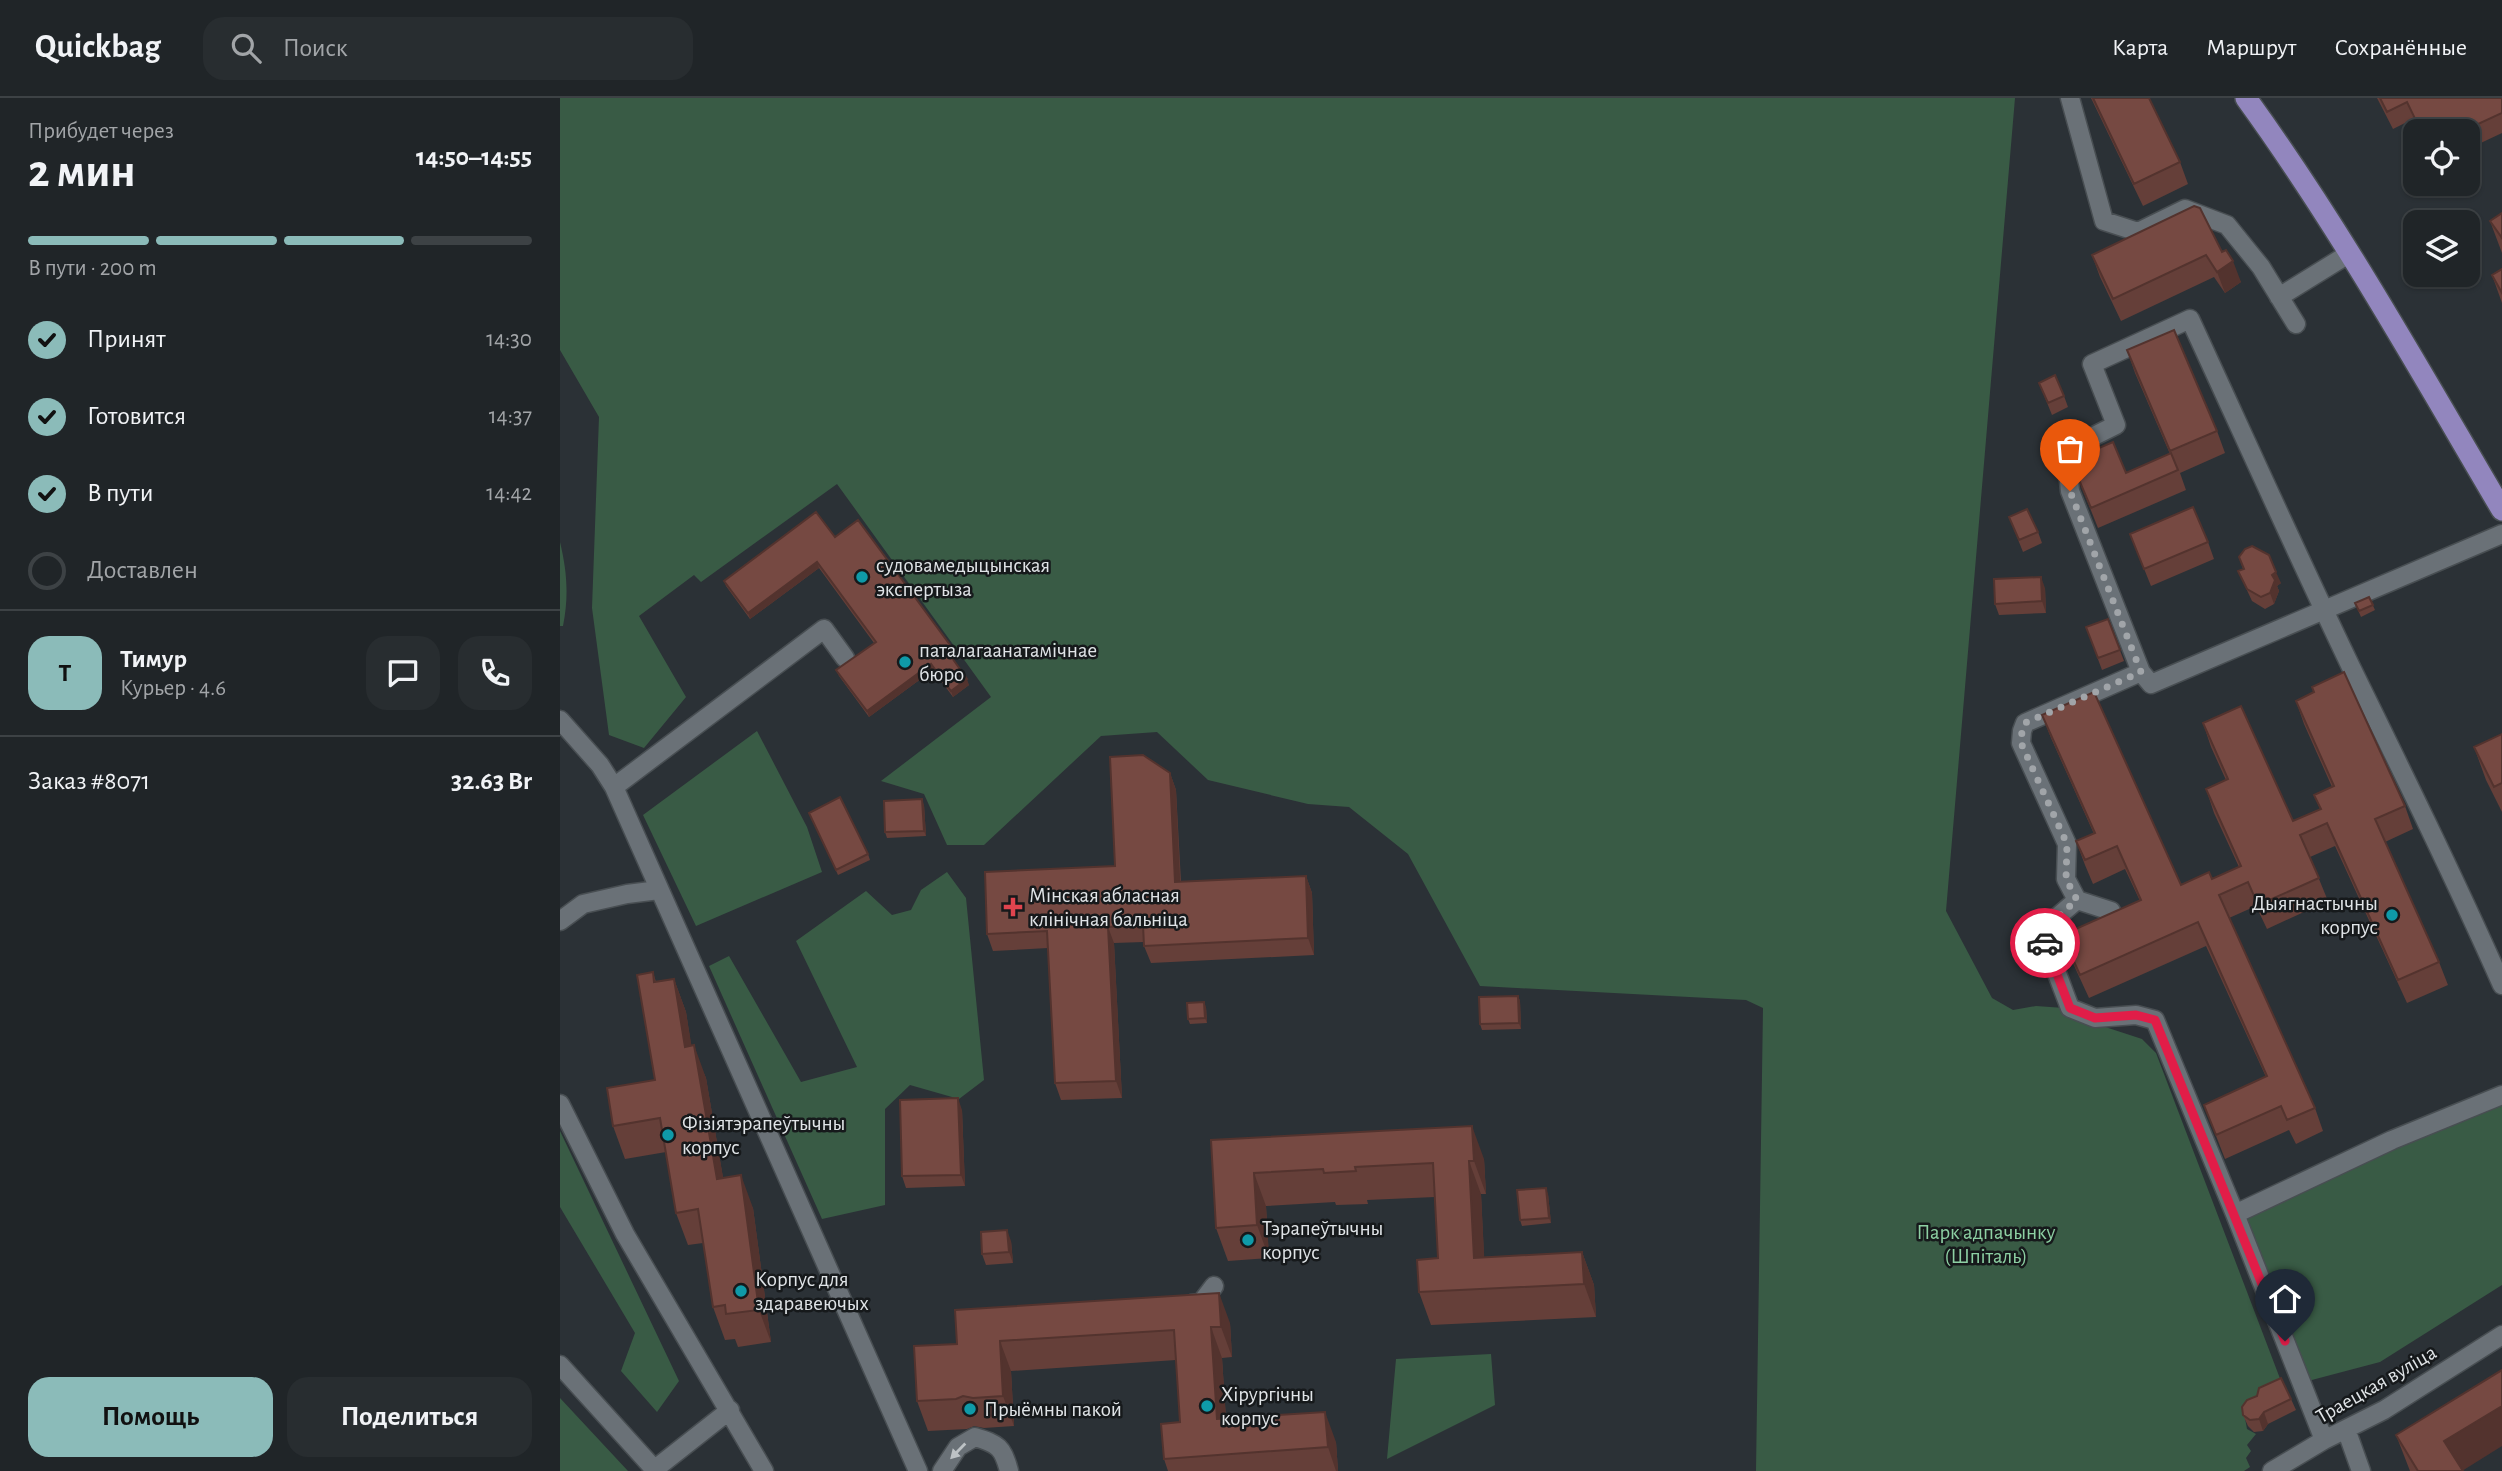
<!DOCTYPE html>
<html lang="ru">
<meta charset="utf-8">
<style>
body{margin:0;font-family:"Alegreya Sans",sans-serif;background:#282d30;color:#f1f3f6;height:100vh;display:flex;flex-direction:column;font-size:26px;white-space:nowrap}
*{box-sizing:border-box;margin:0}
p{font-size:23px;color:#a2a5a8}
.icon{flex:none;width:38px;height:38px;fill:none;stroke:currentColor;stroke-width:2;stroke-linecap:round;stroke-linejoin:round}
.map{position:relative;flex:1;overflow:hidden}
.drawer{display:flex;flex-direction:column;background:#202528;width:560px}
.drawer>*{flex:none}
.fabs{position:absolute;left:1843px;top:21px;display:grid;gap:14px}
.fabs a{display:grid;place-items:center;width:77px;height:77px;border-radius:14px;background:#202528;box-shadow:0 2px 5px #0004,0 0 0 2px #3d4245;font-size:35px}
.pin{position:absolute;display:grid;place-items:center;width:60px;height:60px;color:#fff;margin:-72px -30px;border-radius:50% 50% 50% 0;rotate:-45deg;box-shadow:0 0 7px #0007}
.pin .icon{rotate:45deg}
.courier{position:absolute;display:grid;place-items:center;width:70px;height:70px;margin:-35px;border:5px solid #e11d48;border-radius:50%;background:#fff;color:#222;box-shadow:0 2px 9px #0007}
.head em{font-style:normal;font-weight:700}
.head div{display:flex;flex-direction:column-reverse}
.head{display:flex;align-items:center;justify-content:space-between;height:119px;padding:0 28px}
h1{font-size:46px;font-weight:700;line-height:52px}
.bar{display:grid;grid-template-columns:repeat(4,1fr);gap:10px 7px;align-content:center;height:84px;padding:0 28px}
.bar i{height:9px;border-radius:5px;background:#3d4245}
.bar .selected{background:#8bbbb9}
.bar p{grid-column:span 4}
.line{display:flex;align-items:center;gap:18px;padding:0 28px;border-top:2px solid #3d4245}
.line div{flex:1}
.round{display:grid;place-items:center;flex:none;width:74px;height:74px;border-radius:21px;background:#282d30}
ol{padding:0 28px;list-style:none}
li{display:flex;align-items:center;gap:21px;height:77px}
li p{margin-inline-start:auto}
li .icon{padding:7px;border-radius:50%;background:#8bbbb9;color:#111;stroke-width:4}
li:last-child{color:#a2a5a8}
li i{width:38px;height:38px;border:4px solid #3d4245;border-radius:50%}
.button{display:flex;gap:14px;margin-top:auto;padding:14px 28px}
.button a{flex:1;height:80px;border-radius:21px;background:#8bbbb9;color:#111;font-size:28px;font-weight:700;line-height:80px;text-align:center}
.button a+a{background:#282d30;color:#f1f3f6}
header{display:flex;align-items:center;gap:42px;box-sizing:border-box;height:98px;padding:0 35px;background:#202528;border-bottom:2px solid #3d4245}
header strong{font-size:33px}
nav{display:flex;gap:38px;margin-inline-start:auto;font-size:24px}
.search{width:490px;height:63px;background:#282d30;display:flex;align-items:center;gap:18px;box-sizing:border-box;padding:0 24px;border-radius:21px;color:#a2a5a8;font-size:26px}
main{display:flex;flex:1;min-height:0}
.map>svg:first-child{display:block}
.green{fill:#395b45}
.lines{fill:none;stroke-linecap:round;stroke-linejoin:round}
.minor-casing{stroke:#484e52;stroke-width:21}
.major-casing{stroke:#484e52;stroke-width:24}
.minor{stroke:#6a7177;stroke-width:18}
.major{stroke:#9286be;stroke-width:21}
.wall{fill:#653f39}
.shaded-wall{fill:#53332e}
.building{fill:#764942;stroke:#53332e;stroke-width:2}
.oneway{fill:#bdc2c5}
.done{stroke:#a1a5a9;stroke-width:7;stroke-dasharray:0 12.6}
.route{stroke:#e11d48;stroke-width:9}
.culture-dot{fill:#0f9aa8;stroke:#16191b;stroke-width:2.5}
.health-dot{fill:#e0444e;stroke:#16191b;stroke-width:2.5}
.labels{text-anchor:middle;stroke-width:5;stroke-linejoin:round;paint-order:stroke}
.poi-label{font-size:21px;fill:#e0e4e7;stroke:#16191b;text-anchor:start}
.park-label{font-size:21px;fill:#8dd0a3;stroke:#16191b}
.street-label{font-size:21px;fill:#e0e4e7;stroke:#16191b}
</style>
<header>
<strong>Quickbag</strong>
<div class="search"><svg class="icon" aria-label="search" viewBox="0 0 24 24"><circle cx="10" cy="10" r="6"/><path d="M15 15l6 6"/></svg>Поиск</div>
<nav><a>Карта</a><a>Маршрут</a><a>Сохранённые</a></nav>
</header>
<main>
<section class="drawer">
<div class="head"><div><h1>2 мин</h1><p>Прибудет через</p></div><em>14:50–14:55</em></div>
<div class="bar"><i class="selected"></i><i class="selected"></i><i class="selected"></i><i></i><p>В пути · 200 m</p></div>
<ol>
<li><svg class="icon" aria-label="check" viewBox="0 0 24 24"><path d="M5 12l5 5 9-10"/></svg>Принят<p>14:30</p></li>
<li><svg class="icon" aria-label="check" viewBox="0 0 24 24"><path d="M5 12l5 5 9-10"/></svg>Готовится<p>14:37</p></li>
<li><svg class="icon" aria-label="check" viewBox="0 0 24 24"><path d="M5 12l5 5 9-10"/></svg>В пути<p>14:42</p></li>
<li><i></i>Доставлен</li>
</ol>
<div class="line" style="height:126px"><b class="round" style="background:#8bbbb9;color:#111">Т</b><div><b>Тимур</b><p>Курьер · 4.6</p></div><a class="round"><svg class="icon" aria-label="chat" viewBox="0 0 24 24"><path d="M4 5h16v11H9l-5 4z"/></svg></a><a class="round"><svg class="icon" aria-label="phone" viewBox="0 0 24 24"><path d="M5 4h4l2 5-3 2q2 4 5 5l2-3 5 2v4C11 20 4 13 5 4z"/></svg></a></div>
<div class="line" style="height:91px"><div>Заказ #8071</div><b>32.63 Br</b></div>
<div class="button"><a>Помощь</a><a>Поделиться</a></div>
</section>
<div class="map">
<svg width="1942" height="1373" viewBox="0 0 1942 1373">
<rect width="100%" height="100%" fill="#2b3136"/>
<path class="green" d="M0,0h1455l-69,813 46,87 21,12 23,-4 28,2 29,15 49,16 14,14 128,336 -39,29 2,11 9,5 -9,11 4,6 -5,7 4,9 -6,4h-488l7,-463 -17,-8 -266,-14 -72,-132 -59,-47 -41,-3 -100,-24 -51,-48 -56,4 -117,109h-37l-23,-51 -43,-13 110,-84 -154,-213 -136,98 -7,-7 -55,41 47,81 -42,51 -35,-13 -17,-127 7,-191 -39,-67z
M0,444c7,29 9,54 3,84h-3z
M197,633l50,96 15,45 -126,54 -53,-111z
M387,774l19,26 18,182 -25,19 -49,-14 -25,24v96l-63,14 -113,-253 20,-10 72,126 56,-15 -61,-126 70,-50 26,24 19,-5 10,-20z
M1942,1003v184l-122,77 -72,19 -62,-165z
M0,1033l119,250 -22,31 -36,-41 14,-38 -75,-126z
M931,1256l4,51 -108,54 9,-100z
M0,1300l68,73h-68z"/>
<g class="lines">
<defs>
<path id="minor" d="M1510,0l34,123 34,11 47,-23 42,16 34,42 35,57
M1719,199l71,-44
M1942,436l-351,150 -10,-12 -71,-181 -3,-30 7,-15 42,-21 -24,-61 98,-45c53,115 105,231 160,346 52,106 104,212 152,320
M0,622l40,45 14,22 304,684
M54,689l210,-158 21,29
M1517,802l-36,31 29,77 25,10 41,-3 19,5 80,194
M0,823l23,-17 44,-10 32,-4
M1557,828l-6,-15 -34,-11 -11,-21 1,-35 -46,-101 1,-12 3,-8 116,-51
M0,1006l65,130 139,237
M631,1206l10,-1 13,-17
M0,1267l96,106
M1786,1331l15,42
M1764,1342l-89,-226 157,-74 110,-45
M95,1371l75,-59
M382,1373l16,-24 17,-10c23,7 28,10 34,34
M1712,1373l52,-31 60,-30 118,-75"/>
<path id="major" d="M1686,0c95,131 174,273 256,412"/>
</defs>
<use href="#minor" class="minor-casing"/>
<use href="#major" class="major-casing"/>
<use href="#minor" class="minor"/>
<use href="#major" class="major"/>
</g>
<path class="wall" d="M1531,0h58l31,64 8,22 -45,22z
M1817,0h125v35l-34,16v-18h-49l-6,-12 -20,10z
M1942,115v40l-12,-32z
M1662,154l19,30 -16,11 -11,-16 -93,44 -21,-44 -8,-22z
M1942,171v34l-10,-28z
M1567,252l90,81 8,22 -45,20 6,17 -88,38 -24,-60 52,5 44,-19 -35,-81z
M1479,285l25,13 4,11 -16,8z
M1449,419l29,15 4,11 -19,9z
M1570,436l78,8 6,17 -63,27z
M275,439l117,113 -4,3 21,32 -16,12 -20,-27 -64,47 -30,-41 -3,-6 38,-27 -55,-75 -69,51 -24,-33 -2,-5z
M1679,459l42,26 -4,3 2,5 -5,13 -9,5 -13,-8 -14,-30 5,-2z
M1485,490l1,25 -47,2 -4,-11z
M1809,499l6,13 -14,7 -6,-14z
M1548,521l16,42 -22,9 -16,-43z
M1736,603l109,105 8,23 -28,13 54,120 9,23 -41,18 -72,-157 -25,11 18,44 -61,28 -11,-23 -27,12 86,190 8,23 -27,13 -7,-14 -64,29 -21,-54 62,-28 -60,-131 -117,52 -18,-39 -9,-24 78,-34 -15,-32 -32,15 -8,-19 -9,-24 18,-7 -43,-96 -9,-23 139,170 31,-6 27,-12 -25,-54 -8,-24 20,-9 -15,-33 -8,-24 90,98 27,-12 -6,-14 18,-8 -28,-63z
M1942,636v78l-16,-32 -12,-33z
M610,675l6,17 5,92 125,-6 6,17 2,62 -163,8 -7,-17v-4l-30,1 8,155 -61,2 -6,-17 -7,-135 -55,3 -6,-17 128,-68z
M364,707l2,31 -39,2 -2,-6z
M249,715l59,41 2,6 -32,15z
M93,874l3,10 18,-3 12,33 5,33 15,33 17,100 30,30 18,134 -33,5 -3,-8 -10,1 -12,-33 -10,-64 -15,2 -12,-32 -10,-61 -41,7 -12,-33 42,-46z
M958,898l2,5 1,28 -39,1 -2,-6z
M646,909l1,16 -17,1 -2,-5z
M402,1012l3,76 -59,2 -4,-12z
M651,1042l273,19 2,35h-5l3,63 98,-5 12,33 2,32 -165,8 -12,-33 19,-34 -3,-61 -68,3 1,4 -32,1 -1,-3 -69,4 3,52 -41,3 -12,-33z
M988,1096l3,29 -29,3 -2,-6z
M451,1143l2,22 -27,2 -4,-11z
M670,1225l2,34 -10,1 4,61 110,23 2,29h-170l-4,-12 16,-37 -4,-62 -165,11 3,55 -30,2 -10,-2 -7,3 -39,2 -11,-30 40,-57z
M1731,1301l5,11 -28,14 -5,7 -9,1 -6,-6 -5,-11z
M1836,1337l66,36h1h-53z"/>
<path class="shaded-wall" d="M1673,163l8,21 -16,11 -8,-21z
M257,464l2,6 -69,51 -2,-6z
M1716,474l5,11 -4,3 2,5 -5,13 -4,-11 2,-18z
M1481,479l4,11 1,25 -4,-12z
M390,547l2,5 -5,4 -2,-6z
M371,566l2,6 -64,47 -2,-6z
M407,581l2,6 -16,12 -2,-6z
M610,675l6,17 5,109 -6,-17z
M362,701l2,6 2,31 -2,-5z
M746,778l6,17 2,62 -6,-17z
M548,829l6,16 8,155 -6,-17z
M114,881l12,33 11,67 -12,-32z
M958,898l2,5 1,28 -2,-6z
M644,904l2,5 1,16 -2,-5z
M134,947l12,33 23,134 -12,-33z
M398,1000l4,12 3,76 -4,-11z
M912,1028l12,33 2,35 -12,-33z
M909,1063l12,33 5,97 -12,-33z
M694,1075l12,33 3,52 -12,-33z
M181,1077l12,33 18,134 -12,-32z
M986,1090l2,6 3,29 -2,-5z
M447,1132l4,11 2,22 -4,-11z
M1022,1154l12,33 2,32 -12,-33z
M659,1195l11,30 2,34 -11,-30z
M651,1229l11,31 6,92 -11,-31z
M440,1243l11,30 3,55 -11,-30z
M1942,1308v40l-40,25 -18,-30z
M765,1314l11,30 2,29h-2l-8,-24z
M1704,1314l4,12 -5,7 -4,-12z"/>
<path class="building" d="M1533,0h56l31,64 -46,22z
M1820,0h122v15l-39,18h-42l-14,-29 -20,10z
M1634,108l6,2 22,44 4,-2 7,11 -16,11 -11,-17 -93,44 -21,-44z
M1942,115v25l-12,-17z
M1942,171v24l-10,-18z
M1614,232l43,101 -47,20 -43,-101z
M1495,277l9,21 -16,7 -9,-20z
M1553,344l13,31 45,-20 7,17 -87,38 -17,-40 -1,-9z
M1633,409l15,35 -64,27 -14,-35z
M1467,411l11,23 -19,8 -10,-23z
M256,414l19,25 23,-17 92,125 -5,3 22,31 -16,12 -20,-27 -64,47 -31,-41 40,-28 -59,-80 -69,51 -24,-32z
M1692,448l17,9 7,17 -4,3 3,5 -5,13 -9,4 -14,-8 -9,-18 6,-2 -5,-12 6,-8z
M1481,479l1,24 -47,3 -1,-25z
M1809,499l4,8 -14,6 -4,-8z
M1548,521l12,31 -22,8 -12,-31z
M1784,574l61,134 -30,13 64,143 -41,18 -71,-157 -27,12 19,43 -61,27 -10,-23 -29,13 96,213 -28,12 -6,-14 -65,29 -12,-30 63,-29 -69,-154 -118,53 -18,-40 79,-35 -24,-54 -32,14 -9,-19 19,-8 -53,-118 52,-23 87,193 28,-13 3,7 29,-13 -35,-77 22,-10 -25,-56 38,-17 52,115 28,-12 -7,-14 20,-9 -38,-85 18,-9 -2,-5z
M1942,636v49l-8,4 -20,-40z
M583,657l27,18 5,109 131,-6 2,62 -164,8 -1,-21 -35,2 8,154 -61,2 -8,-152 -60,3 -2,-62 130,-6 -5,-109z
M280,699l28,57 -32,16 -27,-57z
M362,701l2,32 -39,1 -1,-31z
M93,874l1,10 20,-3 11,68 9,-2 23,134 24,-4 18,135 -33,4 -1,-9 -12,2 -15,-98 -22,4 -16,-95 -47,8 -6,-38 48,-8 -18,-105z
M958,898l1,27 -39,1 -1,-27z
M644,904l1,16 -17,1 -1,-16z
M398,1000l3,77 -59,1 -2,-76z
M912,1028l2,35h-5l5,97 108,-6 2,32 -165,8 -2,-32 21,-2 -5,-95 -78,4 1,4 -32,2 -1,-4 -69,4 3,52 -41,3 -5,-88z
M986,1090l3,30 -29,2 -3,-30z
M447,1132l2,22 -27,2 -1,-22z
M659,1195l2,34h-10l6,92 108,-7 3,35 -164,12 -3,-35 19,-2 -6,-92 -174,11 3,55 -30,2 -10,-2 -7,3 -39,2 -3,-55 43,-2 -2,-34z
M1942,1272v36l-58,35 19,30h-45l-22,-36z
M1721,1280l10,21 -27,13 -5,7 -9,1 -7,-5 -1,-8 5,-7 10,-4 2,-8z"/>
<defs><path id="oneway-solid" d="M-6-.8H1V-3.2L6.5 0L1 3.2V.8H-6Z" transform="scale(1.75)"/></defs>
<use class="oneway" href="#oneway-solid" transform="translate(398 1353) rotate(134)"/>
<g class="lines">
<path class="done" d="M1485,845l-4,-12 36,-31 -11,-21 1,-35 -46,-101 1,-12 3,-8 116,-51 -71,-181"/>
<path class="route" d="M1485,845l25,65 25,10 41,-3 19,5 130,321"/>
</g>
<g class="culture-dot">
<circle cx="302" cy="479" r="7"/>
<circle cx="345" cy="564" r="7"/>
<circle cx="1832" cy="817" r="7"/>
<circle cx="108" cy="1037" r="7"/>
<circle cx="688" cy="1142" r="7"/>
<circle cx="181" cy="1193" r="7"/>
<circle cx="647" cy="1308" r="7"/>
<circle cx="410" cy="1311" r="7"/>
</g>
<path class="health-dot" d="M449.5 798.5h7v7h7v7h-7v7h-7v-7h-7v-7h7z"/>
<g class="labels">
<g class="poi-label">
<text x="316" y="474">судовамедыцынская<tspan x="316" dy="24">экспертыза</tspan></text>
<text x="359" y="559">паталагаанатамічнае<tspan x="359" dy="24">бюро</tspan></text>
<text x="469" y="804">Мінская абласная<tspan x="469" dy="24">клінічная бальніца</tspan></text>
<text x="1818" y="812" text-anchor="end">Дыягнастычны<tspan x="1818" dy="24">корпус</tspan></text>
<text x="122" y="1032">Фізіятэрапеўтычны<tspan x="122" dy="24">корпус</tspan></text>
<text x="702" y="1137">Тэрапеўтычны<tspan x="702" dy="24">корпус</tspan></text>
<text x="195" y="1188">Корпус для<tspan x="195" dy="24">здаравеючых</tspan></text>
<text x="661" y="1303">Хірургічны<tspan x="661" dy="24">корпус</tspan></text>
<text x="424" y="1318">Прыёмны пакой</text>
</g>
<g class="park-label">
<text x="1426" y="1141">Парк адпачынку<tspan x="1426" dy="24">(Шпіталь)</tspan></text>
</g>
<g class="street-label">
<text transform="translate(1816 1286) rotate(-30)" y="7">Траецкая вуліца</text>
</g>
</g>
</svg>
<div class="fabs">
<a><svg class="icon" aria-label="locate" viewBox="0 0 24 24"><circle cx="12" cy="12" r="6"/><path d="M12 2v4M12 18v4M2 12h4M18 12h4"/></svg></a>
<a><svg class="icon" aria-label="layers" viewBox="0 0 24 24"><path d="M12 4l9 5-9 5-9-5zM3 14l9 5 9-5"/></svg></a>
</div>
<div class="pin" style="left:1510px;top:393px;background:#ea580c"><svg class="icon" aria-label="bag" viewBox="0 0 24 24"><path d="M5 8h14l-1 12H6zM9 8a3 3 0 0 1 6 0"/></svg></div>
<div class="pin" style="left:1725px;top:1243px;background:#1f2937"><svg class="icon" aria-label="home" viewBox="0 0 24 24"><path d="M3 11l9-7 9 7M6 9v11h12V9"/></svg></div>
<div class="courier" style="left:1485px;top:845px"><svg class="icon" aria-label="car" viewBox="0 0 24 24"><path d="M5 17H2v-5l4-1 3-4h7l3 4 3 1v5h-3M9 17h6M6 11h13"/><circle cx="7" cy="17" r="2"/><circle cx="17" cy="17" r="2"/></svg></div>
</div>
</main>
